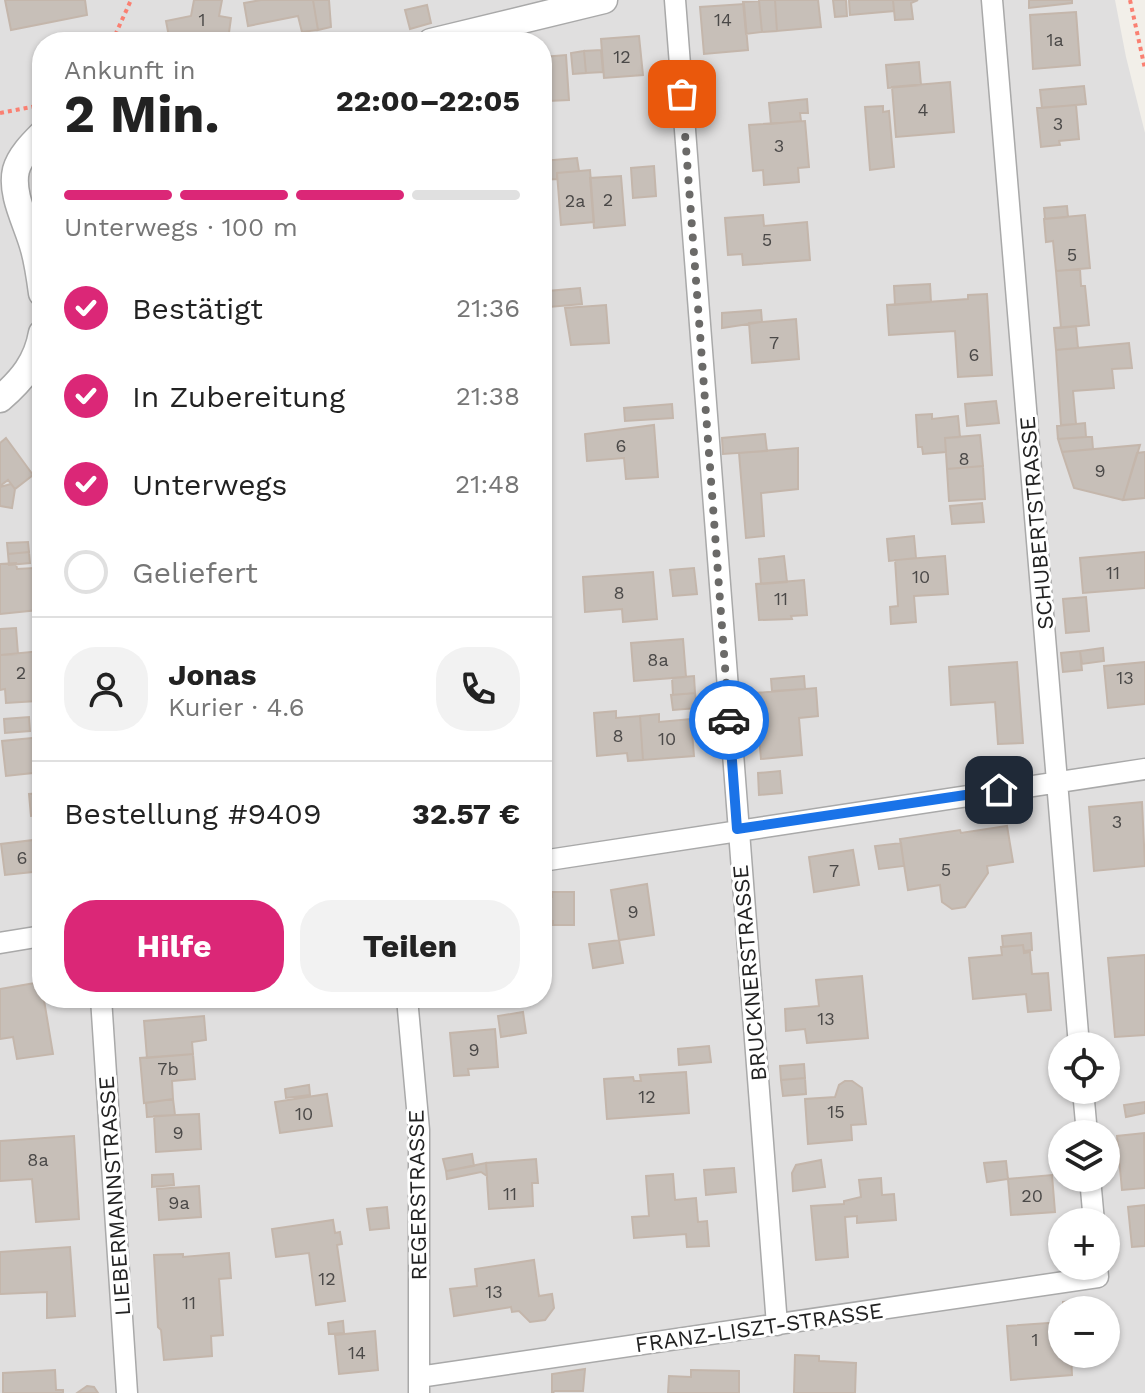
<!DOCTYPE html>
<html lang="de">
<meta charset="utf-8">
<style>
body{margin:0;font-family:"Work Sans",sans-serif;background:#f2f2f2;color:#222;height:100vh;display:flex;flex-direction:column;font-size:30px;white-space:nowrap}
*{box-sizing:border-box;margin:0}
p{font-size:26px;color:#767676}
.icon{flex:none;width:44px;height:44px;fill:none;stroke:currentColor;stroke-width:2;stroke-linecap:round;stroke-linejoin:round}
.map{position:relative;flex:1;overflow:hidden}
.panel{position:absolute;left:32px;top:32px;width:520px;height:976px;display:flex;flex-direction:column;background:#fff;border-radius:32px;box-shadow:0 2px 6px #0004}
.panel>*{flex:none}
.buttons{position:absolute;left:1048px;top:1032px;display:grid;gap:16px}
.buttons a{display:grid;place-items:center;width:72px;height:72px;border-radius:50%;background:#fff;box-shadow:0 2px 6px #0004;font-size:40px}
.pin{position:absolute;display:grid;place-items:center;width:68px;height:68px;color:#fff;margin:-34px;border-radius:16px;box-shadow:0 4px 12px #0006}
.courier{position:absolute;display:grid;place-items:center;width:80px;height:80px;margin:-40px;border:6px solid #1a73e8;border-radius:50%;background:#fff;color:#222;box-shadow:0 2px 10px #0007}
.head em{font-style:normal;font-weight:700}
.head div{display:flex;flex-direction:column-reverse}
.head{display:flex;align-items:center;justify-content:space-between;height:136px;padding:0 32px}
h1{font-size:52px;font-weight:700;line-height:60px}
.bar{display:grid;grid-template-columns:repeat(4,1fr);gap:12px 8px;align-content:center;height:96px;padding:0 32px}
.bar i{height:10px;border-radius:6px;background:#e0e0e0}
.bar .on{background:#db2777}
.bar p{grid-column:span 4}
.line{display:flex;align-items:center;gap:20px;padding:0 32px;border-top:2px solid #e0e0e0}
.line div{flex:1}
.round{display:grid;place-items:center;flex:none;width:84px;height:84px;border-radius:32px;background:#f2f2f2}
ol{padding:0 32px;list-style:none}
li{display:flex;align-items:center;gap:24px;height:88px}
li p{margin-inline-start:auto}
li .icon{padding:8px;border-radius:50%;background:#db2777;color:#fff;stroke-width:4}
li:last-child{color:#767676}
li i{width:44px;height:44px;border:4px solid #e0e0e0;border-radius:50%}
.button{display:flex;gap:16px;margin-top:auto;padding:16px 32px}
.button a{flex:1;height:92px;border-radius:32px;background:#db2777;color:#fff;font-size:32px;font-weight:700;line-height:92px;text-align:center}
.button a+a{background:#f2f2f2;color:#222}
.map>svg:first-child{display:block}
.residential{fill:#e0dfdf;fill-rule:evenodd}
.building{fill:#c7bfb8;stroke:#c4b6ab;stroke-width:2}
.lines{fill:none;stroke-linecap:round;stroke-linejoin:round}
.minor-casing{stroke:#a9a9a9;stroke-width:23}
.tertiary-casing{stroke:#a9a9a9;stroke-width:29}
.path{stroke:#fa8072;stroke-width:4;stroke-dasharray:4 4;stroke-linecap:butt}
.minor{stroke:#fff;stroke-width:20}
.tertiary{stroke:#fff;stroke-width:26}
.done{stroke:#6b6a68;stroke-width:8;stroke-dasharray:0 14.4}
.route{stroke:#1a73e8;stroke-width:10}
.labels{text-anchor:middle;stroke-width:6;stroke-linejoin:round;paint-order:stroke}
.number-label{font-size:18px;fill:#4b4948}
.street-label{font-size:22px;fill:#222;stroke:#fff}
</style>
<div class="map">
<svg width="1145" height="1393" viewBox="0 0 1145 1393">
<rect width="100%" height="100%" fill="#f2efe9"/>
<path class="residential" d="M0,0h1115l11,57 19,76v1260h-1145zM42,42h500v956h-500zM1062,1046h44v44h-44zM1062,1134h44v44h-44zM1062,1222h44v44h-44zM1062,1310h44v44h-44z"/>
<path class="building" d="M5,0h80l2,15 -76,15z
M194,0h28l-3,16 12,2 -3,22 -20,2 -2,-7 -36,7 -4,-21 25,-5z
M261,0h52l5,30 -16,2 -4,-16 -50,10 -4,-23z
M313,0h16l2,27 -13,3z
M775,0h43l3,27 -44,4z
M775,0l2,31 -15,1 -3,-32z
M833,0h13l1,16 -12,1z
M849,0h44l1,11 -44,4z
M893,0h25l-7,3 2,16 -18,1z
M1029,0h43v3l-43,5z
M759,1l3,31 -16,2 -3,-32z
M744,4l4,46 -44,4 -4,-47z
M427,5l4,18 -21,6 -5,-19z
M1076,12l4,53 -47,4 -3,-54z
M639,36l4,39 -39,3 -3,-39z
M601,50l2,22 -17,1 -2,-22z
M584,51l2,22 -13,1 -2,-21z
M566,55l3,45 -21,1v-4h-6v-40z
M919,62l2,23 -33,3 -2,-23z
M950,82l4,50 -58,5 -4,-50z
M1084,86l2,18 -44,4 -2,-18z
M807,99l1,14h-8l1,8 -30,3 -2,-21z
M1076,105l3,34 -20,2 1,4 -19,2 -4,-39z
M883,106v6l6,-1 5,56 -24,3 -5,-63z
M805,121l4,46 -11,1 1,14 -35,3 -1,-15 -10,1 -4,-46z
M577,158l2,13 -22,2v6l-15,1v-19z
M654,166l2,30 -23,2 -2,-30z
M590,170l4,52 -33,3 -4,-52z
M621,176l4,49 -31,3 -4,-50z
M1067,206l1,11 -23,2 -1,-11z
M763,215l1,11 43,-4 3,38 -67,5 -1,-11 -14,1 -3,-37z
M1085,215l5,53 -34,3 -3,-30 -7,1 -2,-23z
M1080,269l1,17h4l4,39 -28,3 -5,-57z
M930,284l1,18 -36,3 -1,-19z
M580,288l2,16 -33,3 -1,-16z
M987,294l5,81 -34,2 -3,-46 -66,4 -2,-30 81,-6v-4z
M606,305l3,38 -38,2 -6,-37z
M761,310l1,12 -40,6v-15z
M796,319l3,40 -47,4 -3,-40z
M1076,326l2,22 -22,2 -2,-22z
M1129,343l3,25 -20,1 2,19 -41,3 3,33 -15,1 -5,-75z
M996,401l3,22 -32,3 -2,-22z
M672,404l1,14 -48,3 -1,-13z
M932,414v5l26,-3 2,21 -15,1 1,14 -23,2 -1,-7h-4l-2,-32z
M1085,423l1,14 -28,2 -1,-13z
M654,425l4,52 -32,2 -2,-21 -37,3 -2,-27z
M765,434l2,17 -44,3 -1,-16z
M980,435l3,31 -36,3 -2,-31z
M1086,437h6l1,12 -31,3 -4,-13z
M6,438l27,37 -18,14 -7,-9 -8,6v-43z
M1140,445l-17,55 -49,-12 -12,-36z
M798,448v41l-37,4 3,43 -18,2 -7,-85z
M1145,452v46l-22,2 14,-47z
M983,466l2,33 -36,2 -2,-32z
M11,484l4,5 -3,19 -12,-2v-19z
M982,503l2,19 -32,2 -2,-18z
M914,536l2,22 -27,3 -2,-22z
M28,542l1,10 -21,2 -1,-11z
M29,552l1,11 -21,2 -1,-11z
M1145,552v36l-62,5 -3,-35z
M784,556l3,26 -26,2 -2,-25z
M945,556l3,38 -34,2 2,26 -25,2 -1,-17 8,-1 -3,-46z
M16,563l1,6 17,-1 4,42 -38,4v-50z
M694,568l3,26 -24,2 -3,-26z
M653,572l4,47 -34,3 -1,-13 -37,3 -2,-35z
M804,580l3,35 -16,1 1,3 -33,1 -3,-36z
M1086,597l3,34 -23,2 -3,-34z
M16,628l2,26 -18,1v-26z
M683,639l3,38 -52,4 -3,-38z
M1103,648l1,13 -22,3 -2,-13z
M41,651l1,35h-7l2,15 -31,2 -1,-14 -5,1v-35z
M1080,651l2,19 -19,2 -2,-19z
M1017,662l6,81 -25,1 -3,-42 -44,3 -2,-38z
M1145,662v42l-37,4 -4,-42z
M694,676l1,17 -22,2 -1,-17z
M804,676l1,13 -33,2 -1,-12z
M816,688l2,28 -19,2 3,37 -41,4 -6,-66z
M695,693l2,15 -24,2 -2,-15z
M616,711v7l24,-2 3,44 -15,1 -1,-8 -30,3 -3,-43z
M659,714v8l32,-3 3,37 -51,4 -3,-44z
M29,717l1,14 -25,2 -1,-14z
M42,737v35l-36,4 -4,-35z
M780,771l2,22 -23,2 -1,-22z
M42,793v22l-11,1 -2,-22z
M1142,802l3,64 -51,5 -5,-64z
M1007,826l6,36 -26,4 1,7 -23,34 -13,2 -10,-7 -2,-17 -32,5 -8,-51 60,-9 1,3z
M42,839v32l-37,4 -4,-31z
M901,843l3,23 -25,3 -4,-23z
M853,850l6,35 -45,7 -5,-35z
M647,884l7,51 -35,5 -8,-50z
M552,892h22v33h-21v-4l-11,-1v-23h10z
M1031,933l1,17 -8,1 -1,-6 -20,2 -1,-11z
M619,940l4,23 -30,5 -4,-24z
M1023,945l1,8 6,-1 2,22 16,-1 3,37 -23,2 -2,-18 -53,5 -4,-41 33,-3 -1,-8z
M1145,955v80l-30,2 -7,-79z
M862,976l6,62 -61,5 -2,-14 -19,2 -1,-22 34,-3 -3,-26z
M41,982l12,72 -36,5 -4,-22 -13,2v-50z
M523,1012l3,21 -25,4 -3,-21z
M204,1016l2,24 -14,2 1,12 -46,4 -3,-37z
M495,1029l3,38 -30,2 1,6 -15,1 -4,-43z
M709,1046l2,16 -32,3 -1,-16z
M193,1054l2,25 -23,2 1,18 -29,4 -4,-45z
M804,1064l1,14 -24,2 -1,-14z
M686,1072l3,41 -82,6 -3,-40 29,-2 1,4h7l-1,-6z
M805,1078l1,16 -23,2 -2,-16z
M845,1081h7l10,7 4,36 -15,1 1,15 -44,4 -3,-45 30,-2 4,-12z
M309,1085l1,10 -24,3 -1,-9z
M327,1094l5,32 -52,7 -5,-31z
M173,1099l2,16 -28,2 -1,-14z
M1145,1102v11l-19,4 -2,-12z
M199,1114l2,35 -45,3 -2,-36z
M1144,1133l1,55 -23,2 -5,-54z
M74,1136l5,83 -43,3 -4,-43 -32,2v-40z
M472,1154l2,12 -28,5 -3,-12z
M536,1159l2,24h-6l1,23 -44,3 -3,-46z
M821,1160l4,27 -32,4 -1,-18 4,-8z
M1006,1161l2,18 -21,3 -3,-19z
M486,1163l1,13 -6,-4 -34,7 -1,-8z
M734,1168l2,24 -30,3 -2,-25z
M173,1174l1,11 -22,2v-12z
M673,1174l2,26 21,-2 2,24 9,-1 2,25 -22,1 -1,-13 -52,4 -2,-21 17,-1 -3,-40z
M1052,1175l3,37 -44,3 -3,-36z
M881,1178l1,17 12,-1 2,26 -39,3v-7l-12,1 3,40 -32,3 -5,-54 33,-2v-3l17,-4 -2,-17z
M199,1186l2,31 -42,3 -2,-31z
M1145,1205v41l-13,1 -4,-40z
M387,1207l2,21 -19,2 -3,-21z
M333,1220l2,13 5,-1 2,12 -5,1 8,56 -29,4 -7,-52 -33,4 -4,-28z
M70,1247l5,69 -28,2v-26l-47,2v-42z
M229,1253l2,25 -12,1 4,56 -12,1 1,20 -48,4 -3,-30 -3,-3 -4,-72 29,-1v3z
M534,1260l5,36 13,-2 2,14 -9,12 -15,2 -11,-11 -7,1 -1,-5 -57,9 -4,-27 27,-3 -2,-17z
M1090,1300l1,10h-28v-8z
M343,1321l1,12 -15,1 -1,-11z
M1062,1322v32h9l1,21 -61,5 -4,-54z
M375,1331l3,39 -39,4 -4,-39z
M795,1355l24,1v5l37,2 -1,30h-61z
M585,1369l-2,22h-28l-3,2v-19z
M55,1370l1,20h7v3h-60v-20z
M691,1370l48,1v22h-71l1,-17 22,1z
M87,1386l7,1 4,6h-21z"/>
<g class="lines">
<defs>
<path id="minor" d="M675,0l102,1325
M992,0l87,1046
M542,861l603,-92
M0,943l42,-7
M101,998l26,395
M407,998l12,132v263
M1083,1090l4,44
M1090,1178l4,44
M419,1377l679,-100 -1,-11"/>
<path id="tertiary" d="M431,42l173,-42
M42,134c-10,10 -22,22 -26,36 -6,25 12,55 18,79 4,14 6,29 8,44
M0,399c22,-19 37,-37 42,-66"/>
</defs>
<use href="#minor" class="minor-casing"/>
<use href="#tertiary" class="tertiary-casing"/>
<path class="path" d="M1130,0l15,69
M112,42l19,-42
M0,113l42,-8"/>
<use href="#minor" class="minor"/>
<use href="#tertiary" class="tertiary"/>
</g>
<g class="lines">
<path class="done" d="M682,94l47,626"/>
<path class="route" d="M729,720l8,109 262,-39"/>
</g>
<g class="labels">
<g class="number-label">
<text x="202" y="26">1</text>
<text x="723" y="26">14</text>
<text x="1055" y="46">1a</text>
<text x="622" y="63">12</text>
<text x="923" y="116">4</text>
<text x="1058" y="130">3</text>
<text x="779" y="152">3</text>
<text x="608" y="206">2</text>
<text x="575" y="207">2a</text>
<text x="767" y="246">5</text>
<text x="1072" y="261">5</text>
<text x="774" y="349">7</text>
<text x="974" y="361">6</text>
<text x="621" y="452">6</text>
<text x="964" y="465">8</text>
<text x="1100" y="477">9</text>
<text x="1113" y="579">11</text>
<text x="921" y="583">10</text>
<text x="619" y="599">8</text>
<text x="781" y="605">11</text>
<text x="658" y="666">8a</text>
<text x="21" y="679">2</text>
<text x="1125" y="684">13</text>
<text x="618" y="742">8</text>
<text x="667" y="745">10</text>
<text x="1117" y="828">3</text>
<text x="22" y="864">6</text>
<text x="946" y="876">5</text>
<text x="834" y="877">7</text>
<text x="633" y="918">9</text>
<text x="826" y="1025">13</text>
<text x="474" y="1056">9</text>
<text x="168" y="1075">7b</text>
<text x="647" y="1103">12</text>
<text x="836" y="1118">15</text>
<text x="304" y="1120">10</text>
<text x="178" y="1139">9</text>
<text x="38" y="1166">8a</text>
<text x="510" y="1200">11</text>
<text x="1032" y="1202">20</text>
<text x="179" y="1209">9a</text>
<text x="327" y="1285">12</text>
<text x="494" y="1298">13</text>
<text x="189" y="1309">11</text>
<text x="1035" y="1346">1</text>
<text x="357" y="1359">14</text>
</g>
<g class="street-label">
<text transform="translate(1036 523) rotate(-95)" y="8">SCHUBERTSTRASSE</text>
<text transform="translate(749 973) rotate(-95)" y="8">BRUCKNERSTRASSE</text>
<text transform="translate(417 1195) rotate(-91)" y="8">REGERSTRASSE</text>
<text transform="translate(114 1196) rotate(-94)" y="8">LIEBERMANNSTRASSE</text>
<text transform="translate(759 1327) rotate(-8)" y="8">FRANZ-LISZT-STRASSE</text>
</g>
</g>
</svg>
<div class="buttons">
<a><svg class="icon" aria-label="locate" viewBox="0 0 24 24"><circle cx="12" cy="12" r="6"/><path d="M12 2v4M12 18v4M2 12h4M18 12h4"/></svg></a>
<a><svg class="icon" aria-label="layers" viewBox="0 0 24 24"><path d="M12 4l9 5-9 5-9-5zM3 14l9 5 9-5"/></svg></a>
<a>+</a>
<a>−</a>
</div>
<div class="pin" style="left:682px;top:94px;background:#ea580c"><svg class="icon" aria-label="bag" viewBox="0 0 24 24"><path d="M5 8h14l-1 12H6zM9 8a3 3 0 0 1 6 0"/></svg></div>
<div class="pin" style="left:999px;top:790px;background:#1f2937"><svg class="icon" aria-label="home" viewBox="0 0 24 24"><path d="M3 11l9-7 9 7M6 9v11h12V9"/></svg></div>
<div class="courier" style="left:729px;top:720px"><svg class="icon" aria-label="car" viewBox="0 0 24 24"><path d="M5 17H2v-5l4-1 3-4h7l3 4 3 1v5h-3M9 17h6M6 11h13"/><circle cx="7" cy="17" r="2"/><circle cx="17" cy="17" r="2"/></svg></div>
<section class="panel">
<div class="head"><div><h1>2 Min.</h1><p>Ankunft in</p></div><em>22:00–22:05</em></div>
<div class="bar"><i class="on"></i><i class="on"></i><i class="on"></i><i></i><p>Unterwegs · 100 m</p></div>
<ol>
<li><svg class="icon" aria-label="check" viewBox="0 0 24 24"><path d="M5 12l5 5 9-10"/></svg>Bestätigt<p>21:36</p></li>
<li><svg class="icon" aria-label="check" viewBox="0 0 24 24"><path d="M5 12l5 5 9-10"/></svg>In Zubereitung<p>21:38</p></li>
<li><svg class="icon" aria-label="check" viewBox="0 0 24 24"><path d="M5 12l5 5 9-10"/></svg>Unterwegs<p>21:48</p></li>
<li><i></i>Geliefert</li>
</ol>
<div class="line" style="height:144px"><a class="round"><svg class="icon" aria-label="person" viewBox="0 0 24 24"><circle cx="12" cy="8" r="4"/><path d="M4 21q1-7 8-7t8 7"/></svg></a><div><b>Jonas</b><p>Kurier · 4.6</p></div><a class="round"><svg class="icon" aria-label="phone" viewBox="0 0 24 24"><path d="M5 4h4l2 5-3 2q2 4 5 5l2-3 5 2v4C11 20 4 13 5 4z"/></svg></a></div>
<div class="line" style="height:104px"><div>Bestellung #9409</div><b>32.57 €</b></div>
<div class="button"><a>Hilfe</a><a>Teilen</a></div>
</section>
</div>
